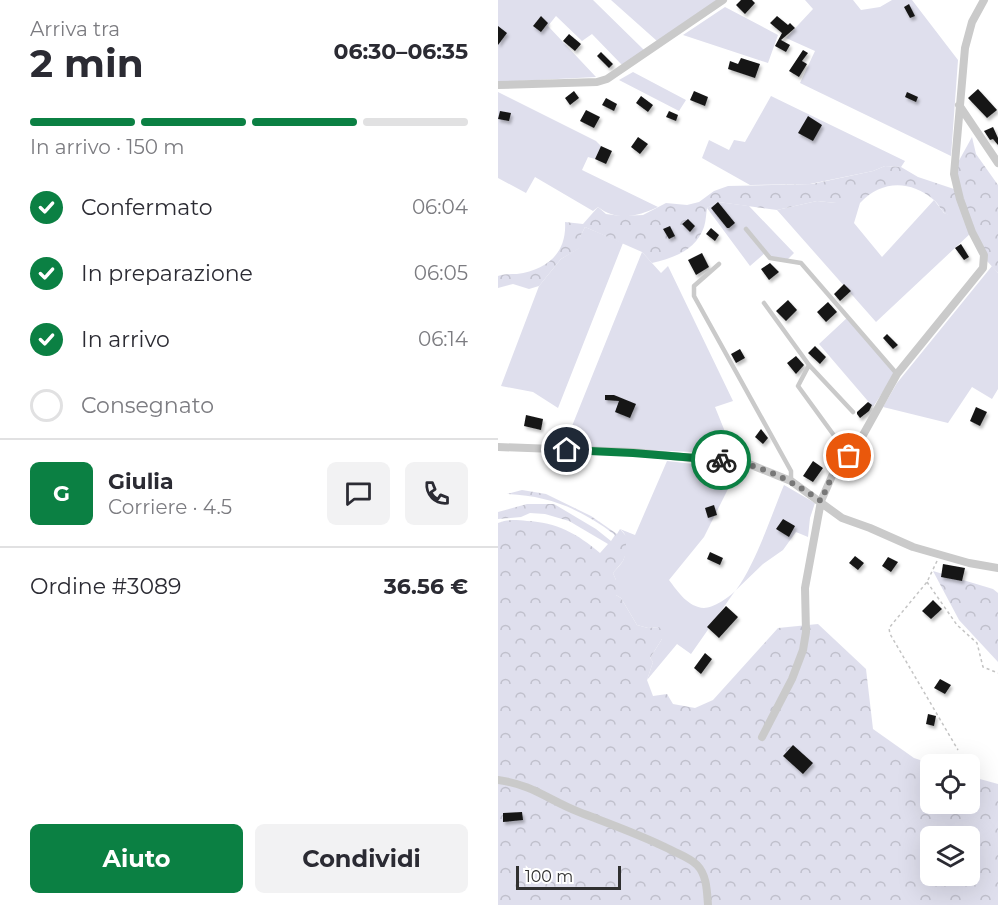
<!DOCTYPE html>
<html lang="it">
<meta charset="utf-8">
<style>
body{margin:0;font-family:Montserrat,sans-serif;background:#f2f2f3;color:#2b2b33;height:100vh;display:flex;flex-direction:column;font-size:22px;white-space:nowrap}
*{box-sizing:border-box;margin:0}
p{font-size:20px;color:#7c7c81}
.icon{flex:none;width:33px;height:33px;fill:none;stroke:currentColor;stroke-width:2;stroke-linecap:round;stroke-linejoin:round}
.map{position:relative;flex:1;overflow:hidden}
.details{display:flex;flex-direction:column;background:#fff;width:498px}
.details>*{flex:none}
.controls{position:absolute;left:422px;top:754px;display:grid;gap:12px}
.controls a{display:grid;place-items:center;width:60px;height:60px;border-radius:9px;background:#fff;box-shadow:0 6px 24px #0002;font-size:30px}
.scale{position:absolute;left:18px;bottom:15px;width:105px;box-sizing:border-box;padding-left:6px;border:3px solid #303030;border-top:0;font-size:16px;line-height:21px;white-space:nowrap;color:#303030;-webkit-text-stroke:4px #fff;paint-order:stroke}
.pin{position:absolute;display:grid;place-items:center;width:51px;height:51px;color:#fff;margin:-26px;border:3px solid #fff;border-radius:50%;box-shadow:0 2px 6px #0007}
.courier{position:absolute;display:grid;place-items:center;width:60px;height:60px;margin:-30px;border:4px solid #0b8043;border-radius:50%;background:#fff;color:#222;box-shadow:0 2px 8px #0007}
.summary em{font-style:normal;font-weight:700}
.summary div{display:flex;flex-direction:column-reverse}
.summary{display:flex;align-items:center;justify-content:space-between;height:102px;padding:0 30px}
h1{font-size:39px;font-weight:700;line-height:45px}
.bar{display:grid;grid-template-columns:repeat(4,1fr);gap:9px 6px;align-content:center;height:72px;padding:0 30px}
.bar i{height:8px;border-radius:4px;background:#e1e1e2}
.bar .active{background:#0b8043}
.bar p{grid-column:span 4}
.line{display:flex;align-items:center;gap:15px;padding:0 30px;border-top:2px solid #e1e1e2}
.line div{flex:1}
.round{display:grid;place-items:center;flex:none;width:63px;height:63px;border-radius:9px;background:#f2f2f3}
ol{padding:0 30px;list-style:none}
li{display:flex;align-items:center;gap:18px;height:66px}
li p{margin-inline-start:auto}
li .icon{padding:6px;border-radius:50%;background:#0b8043;color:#fff;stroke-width:4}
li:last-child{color:#7c7c81}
li i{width:33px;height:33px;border:3px solid #e1e1e2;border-radius:50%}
.primary-button{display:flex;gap:12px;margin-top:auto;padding:12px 30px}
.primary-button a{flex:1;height:69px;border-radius:9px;background:#0b8043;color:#fff;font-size:24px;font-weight:700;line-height:69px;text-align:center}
.primary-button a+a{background:#f2f2f3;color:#2b2b33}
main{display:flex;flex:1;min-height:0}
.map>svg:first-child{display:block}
.grass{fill:#dfdfed}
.forest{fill:url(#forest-crowns);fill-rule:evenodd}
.building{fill:#171717;filter:url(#shadow)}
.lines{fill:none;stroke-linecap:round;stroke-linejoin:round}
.path{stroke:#c4c4c4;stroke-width:1.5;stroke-dasharray:3 3;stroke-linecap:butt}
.lane{stroke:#cacaca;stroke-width:4.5}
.street{stroke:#cacaca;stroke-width:8}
.done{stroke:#787878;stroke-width:6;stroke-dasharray:0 10.8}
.route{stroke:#0b8043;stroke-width:8}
</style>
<main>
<section class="details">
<div class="summary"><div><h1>2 min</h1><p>Arriva tra</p></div><em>06:30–06:35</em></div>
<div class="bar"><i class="active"></i><i class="active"></i><i class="active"></i><i></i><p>In arrivo · 150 m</p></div>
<ol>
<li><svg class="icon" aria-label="check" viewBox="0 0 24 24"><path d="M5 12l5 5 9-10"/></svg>Confermato<p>06:04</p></li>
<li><svg class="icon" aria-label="check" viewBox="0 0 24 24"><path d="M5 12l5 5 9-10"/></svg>In preparazione<p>06:05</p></li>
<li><svg class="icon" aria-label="check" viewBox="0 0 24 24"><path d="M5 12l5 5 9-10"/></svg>In arrivo<p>06:14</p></li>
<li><i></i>Consegnato</li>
</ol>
<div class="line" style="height:108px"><b class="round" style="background:#0b8043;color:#fff">G</b><div><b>Giulia</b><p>Corriere · 4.5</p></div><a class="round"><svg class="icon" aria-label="chat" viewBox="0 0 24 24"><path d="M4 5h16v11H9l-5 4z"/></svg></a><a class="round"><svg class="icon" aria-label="phone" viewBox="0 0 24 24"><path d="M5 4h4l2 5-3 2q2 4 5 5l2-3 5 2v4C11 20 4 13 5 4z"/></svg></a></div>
<div class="line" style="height:78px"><div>Ordine #3089</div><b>36.56 €</b></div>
<div class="primary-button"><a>Aiuto</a><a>Condividi</a></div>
</section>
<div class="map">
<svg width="500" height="905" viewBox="0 0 500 905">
<defs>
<pattern id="forest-crowns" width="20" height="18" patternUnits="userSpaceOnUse" patternTransform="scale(1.5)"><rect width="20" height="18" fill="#dfdfed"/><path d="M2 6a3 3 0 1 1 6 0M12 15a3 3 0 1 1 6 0" fill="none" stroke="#c0c0cc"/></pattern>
<filter id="shadow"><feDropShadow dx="2" dy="3" stdDeviation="1.5" flood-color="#0004"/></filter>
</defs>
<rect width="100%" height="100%" fill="#fff"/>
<path class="grass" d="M0,0h95l51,50 -22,15 -30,-31 -10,7 -26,-25 -8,10 48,51 -98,5z
M113,0h106l-60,41z
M307,0h48l8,10 19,-3 12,-7h20l46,60 -7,96 -151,-73 15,-32 -29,-13 27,-29z
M227,7l53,28 -10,28 -85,-28z
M135,72l53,28 -7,11 -60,-31z
M0,92l98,49 5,5 -6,13 -7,-2 -6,13 76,37c-19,9 -41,15 -60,0l-5,4 -58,-34 -9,16 -28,-15z
M273,96l134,65 -4,6 -16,-1 -12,5 -63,13 -60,1 -48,-27 7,-18 20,10 5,-10 11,2z
M436,200l10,13 24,9 4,10 -96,90 -99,-112 40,-9 19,2h24l-6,20 28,34z
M220,202l31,4 45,47 -6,6 -18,-1 -5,-5 -15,13 -43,-58z
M87,227l38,16 -65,165 -25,-16 -32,-6 38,-100 22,-27 18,-11 1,-11z
M144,252l19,21 7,-7 65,135 -18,6 19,47 -170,-8z
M494,266l6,7v116l-6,10 -20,-12 -24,36 -65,-16 14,-24z
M350,317l48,55 -23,35 -54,-63z
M169,461l71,8 -34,68 -35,43c9,12 19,27 35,28 9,0 26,-11 32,-18 20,-27 35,-74 48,-105l31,18 -5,15 -2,19 -12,-5 -13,18 -20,14 -28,27 -44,63 -14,-10 -30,36 6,-18 -3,-4 12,-19 -3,-12 -11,1 -11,-3 -16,-27 -5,-3v-15l-3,-7c14,-16 11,-11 12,-31 1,-6 1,-8 -5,-13l15,6z"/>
<path class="forest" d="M474,137l4,17 22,31v88l-12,-13 -18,-38c-7,-2 -15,-4 -22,-8 -5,-3 -7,-10 -12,-14 -24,-20 -52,-20 -74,3h-24l-19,-2 -40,9 -59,-8 -11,6c-1,6 -1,13 -3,19 -8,23 -30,31 -52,36l-10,-11 -57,-25 -5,10v11l-19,11 -22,27 -10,3 -16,-5 -15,4v-12c7,-2 12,-2 19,-2 30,-4 50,-21 48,-52l18,2 15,-17 8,7 15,2 22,-1 23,-12 21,2 12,-3 15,-11 14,-5 84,-2 61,-13 12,-5 16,1 17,10 39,13 -1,-24z
M24,490l24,4 45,22 26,18 3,-5 6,7v17l-3,8 -10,12 3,7v15l5,3 16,27 11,3 11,-1 5,5 -2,7 -12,19 3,4 -6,18 6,16 14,-2 6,10 22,4 18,-8 65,-72 40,-4 48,45 7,60 41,29 21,7h-5v39h39v-28l29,8v121h-500v-382c10,-4 18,-3 29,-2 29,1 51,13 73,32l8,-9 -39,-23 -24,-7 -15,-1 -9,4 -23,2v-7l29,-8h27l42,25 15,12 4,-6c-34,-26 -65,-39 -108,-41zM432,837h39v39h-39z
M435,571l60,18 5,4v69l-39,-42z"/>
<path class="building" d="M243,0h11l3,3 -10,11 -9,-9z
M411,4l6,12 -5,2 -6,-11z
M43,16l7,7 -7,9 -8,-6z
M279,16l11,9 2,-2 5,5 -14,12 9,5 -4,7 -11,-6 7,-13 -12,-10z
M0,26l9,7 -9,12z
M71,34l12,10 -6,7 -12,-10z
M305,50l5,3 -6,8 5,3 -8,13 -10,-6z
M103,52l12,12 -4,4 -12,-12z
M243,58l19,6 -5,14 -27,-9 2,-8 8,3z
M480,89l19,21 -10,8 -19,-20z
M76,91l5,7 -9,7 -5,-7z
M196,91l14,6 -3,9 -15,-6z
M409,92l11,5 -2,5 -11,-5z
M143,96l12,9 -5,7 -12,-9z
M108,98l11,6 -3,7 -12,-6z
M88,110l14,7 -6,11 -14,-7z
M2,111l11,2 -2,8 -11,-2z
M171,111l9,4 -2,6 -10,-4z
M310,116l14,9 -9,16 -15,-8z
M495,127l5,11v7l-5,-6 -3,1 -6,-9z
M140,137l10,7 -8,10 -9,-7z
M103,146l11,5 -6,13 -11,-5z
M220,202l17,21 -6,5h-2l-16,-20z
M190,219l7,7 -5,6 -8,-8z
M172,226l5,10 -6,3 -6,-10z
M213,228l8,7 -4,6 -9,-7z
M463,244l8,13 -5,3 -9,-12z
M204,253l7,14 -13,8 -8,-15z
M272,263l9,9 -10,8 -8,-11z
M346,284l7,7 -11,10 -6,-7z
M290,300l9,10 -11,11 -10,-10z
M330,302l9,10 -11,10 -9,-10z
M389,334l11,11 -5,4 -10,-11z
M317,346l11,11 -6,7 -12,-11z
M242,349l5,9 -9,5 -5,-9z
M298,356l8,9 -8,9 -9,-11z
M107,395h9l22,9 -6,14 -15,-6 4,-11 -14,-1z
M370,402l4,3 -3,6 -9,7 -3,-4v-2z
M478,407l11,5 -7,14 -10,-5z
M28,415l17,4 -2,11 -17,-4z
M263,429l7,9 -5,6 -8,-7z
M315,461l10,7 -10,14 -10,-6z
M216,505l3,10 -9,3 -3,-10z
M285,519l12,7 -6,11 -13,-8z
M212,552l13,6 -3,7 -13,-6z
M357,556l9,7 -6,7 -9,-7z
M390,557l10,5 -7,10 -9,-6z
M445,564l22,4 -3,13 -21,-4z
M435,600l9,9 -11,10 -9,-8z
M228,606l12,11 -19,21 -12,-11z
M207,653l7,6 -11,15 -7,-6z
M442,679l11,6 -6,9 -11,-6z
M430,714l8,2 -2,10 -8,-2z
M295,745l20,18 -10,11 -20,-18z
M24,812l1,8 -20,2v-9z"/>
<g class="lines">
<path class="path" d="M439,561l-10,21 -38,46 1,6 68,116
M429,582l30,43 20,18 6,24 15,6"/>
<path class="lane" d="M248,229l24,29 31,5 96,111
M221,264l-25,22v10l97,175v10
M266,303l45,62 44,47
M311,365l-11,21 51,70"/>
<path class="street" d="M0,85l99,-3 10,-3 116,-79
M461,105l39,58
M0,447l135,5 116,12 42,17 51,37 28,10 43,19 56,16 29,5
M264,737l30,-58 11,-29 3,-18 -1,-44 16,-87 11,-25 26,-32 39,-70 86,-106 1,-13 -12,-23 -12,-33 -6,-25 11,-126 7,-26 12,-22
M0,780c36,5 50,20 81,32 31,12 60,22 90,37 9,5 21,9 28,16 10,10 10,27 11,40"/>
</g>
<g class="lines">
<path class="done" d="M223,460c38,3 69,20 100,41l11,-25 17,-20"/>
<path class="route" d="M69,450l66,3 88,7"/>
</g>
</svg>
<div class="controls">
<a><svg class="icon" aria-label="locate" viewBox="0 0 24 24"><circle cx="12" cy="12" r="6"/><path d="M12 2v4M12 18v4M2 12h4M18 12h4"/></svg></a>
<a><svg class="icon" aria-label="layers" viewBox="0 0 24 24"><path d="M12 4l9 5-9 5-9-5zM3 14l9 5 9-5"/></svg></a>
</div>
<div class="scale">100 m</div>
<div class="pin" style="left:351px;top:456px;background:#ea580c"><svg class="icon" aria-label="bag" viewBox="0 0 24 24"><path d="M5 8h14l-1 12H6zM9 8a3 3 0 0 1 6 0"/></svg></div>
<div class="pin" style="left:69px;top:450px;background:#1f2937"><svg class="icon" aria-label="home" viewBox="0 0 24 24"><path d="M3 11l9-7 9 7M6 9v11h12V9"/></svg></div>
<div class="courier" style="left:223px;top:460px"><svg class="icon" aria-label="bike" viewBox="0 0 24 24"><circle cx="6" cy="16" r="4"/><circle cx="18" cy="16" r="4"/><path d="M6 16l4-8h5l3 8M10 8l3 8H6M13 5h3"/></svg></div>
</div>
</main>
